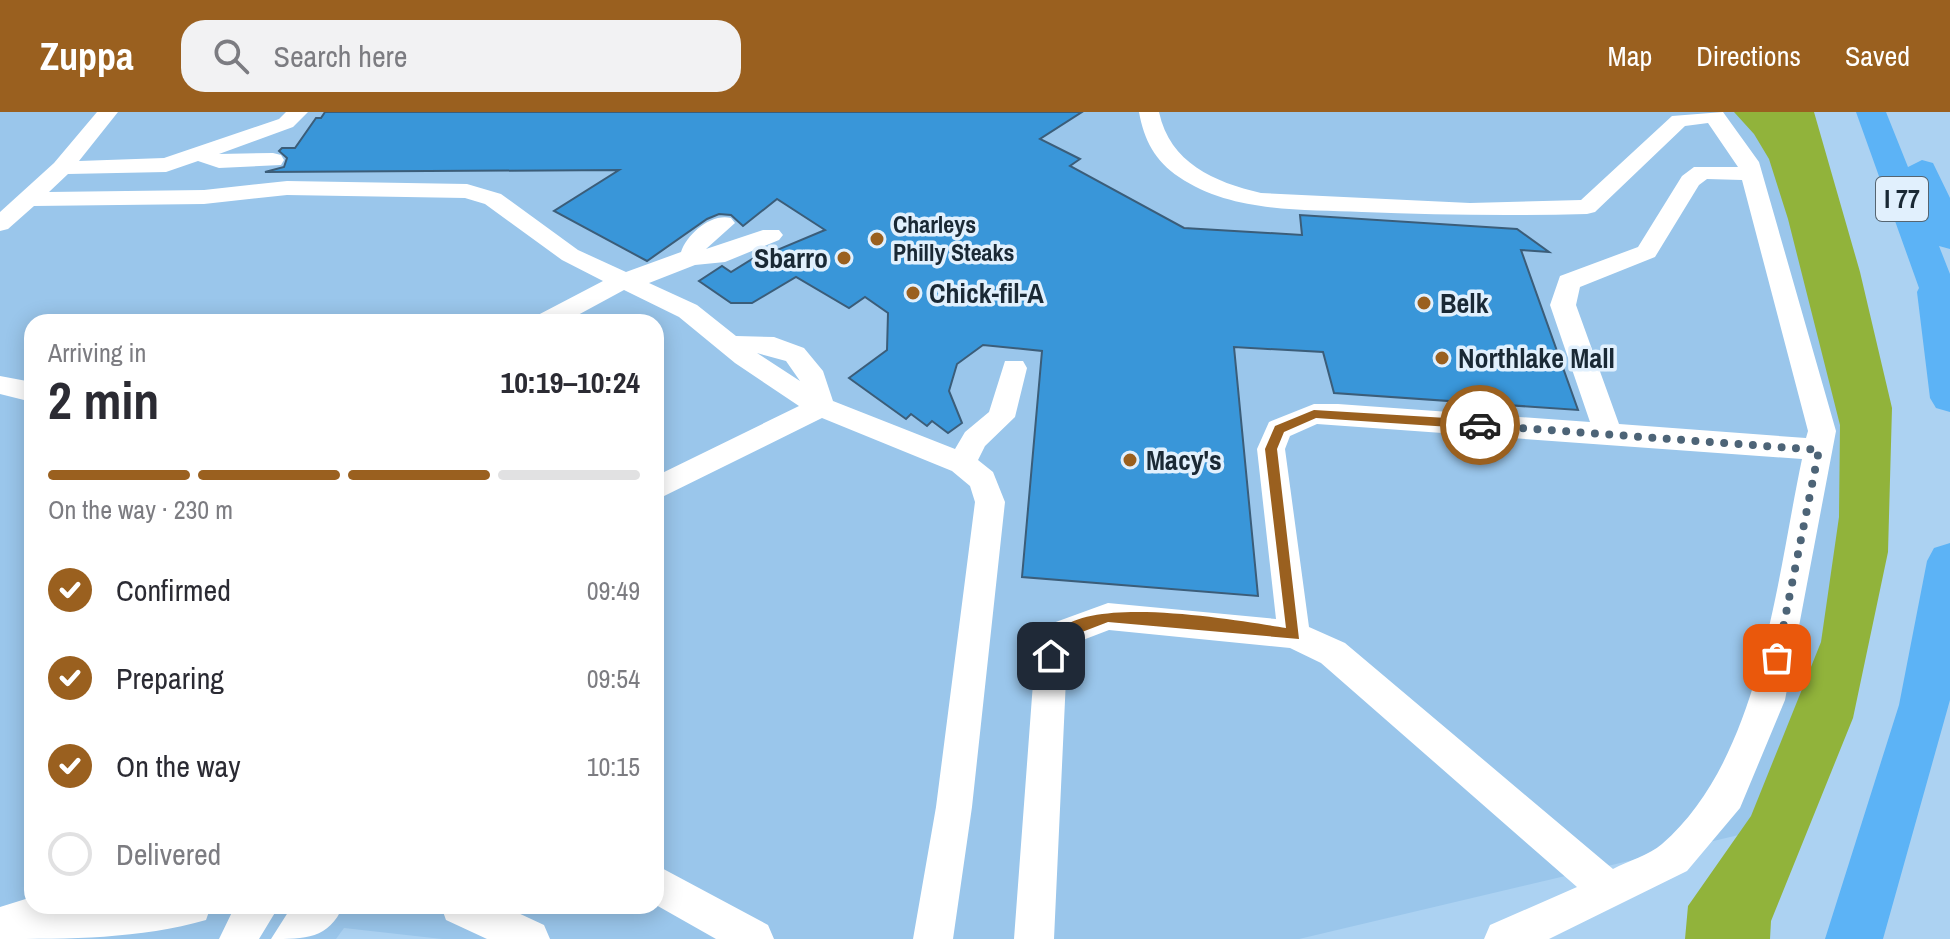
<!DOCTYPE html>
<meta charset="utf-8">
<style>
body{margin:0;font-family:"Archivo Narrow",sans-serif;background:#f2f2f3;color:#2b2b33;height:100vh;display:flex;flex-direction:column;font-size:30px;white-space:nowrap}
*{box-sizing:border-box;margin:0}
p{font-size:26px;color:#7c7c81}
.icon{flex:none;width:44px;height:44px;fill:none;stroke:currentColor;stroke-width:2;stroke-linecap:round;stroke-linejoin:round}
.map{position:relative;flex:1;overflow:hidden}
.drawer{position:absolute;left:24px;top:202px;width:640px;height:600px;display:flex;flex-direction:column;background:#fff;border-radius:24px;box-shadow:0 4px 20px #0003}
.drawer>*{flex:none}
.pin{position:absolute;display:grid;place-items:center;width:68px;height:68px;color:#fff;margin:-34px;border-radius:16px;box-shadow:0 4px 12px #0006}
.courier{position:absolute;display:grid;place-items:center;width:80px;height:80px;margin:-40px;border:6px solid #9a601f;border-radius:50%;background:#fff;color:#222;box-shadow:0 2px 10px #0007}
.summary em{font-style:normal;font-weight:800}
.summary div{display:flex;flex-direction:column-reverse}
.summary{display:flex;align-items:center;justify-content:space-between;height:136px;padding:0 24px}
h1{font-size:52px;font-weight:800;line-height:60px}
.bar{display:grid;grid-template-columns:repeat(4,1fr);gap:12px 8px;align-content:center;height:96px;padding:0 24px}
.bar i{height:10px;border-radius:6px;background:#e1e1e2}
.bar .current{background:#9a601f}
.bar p{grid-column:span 4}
ol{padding:0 24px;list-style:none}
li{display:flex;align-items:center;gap:24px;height:88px}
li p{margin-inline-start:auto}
li .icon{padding:8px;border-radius:50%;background:#9a601f;color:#fff;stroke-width:4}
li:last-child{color:#7c7c81}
li i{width:44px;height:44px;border:4px solid #e1e1e2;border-radius:50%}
header{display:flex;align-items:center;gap:48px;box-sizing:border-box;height:112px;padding:0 40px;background:#9a601f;color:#fff}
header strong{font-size:38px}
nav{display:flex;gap:44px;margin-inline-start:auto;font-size:28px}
.search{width:560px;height:72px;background:#f2f2f3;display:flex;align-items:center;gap:20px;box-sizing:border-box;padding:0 28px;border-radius:24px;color:#7c7c81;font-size:30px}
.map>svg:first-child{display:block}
.built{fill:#9ac6eb;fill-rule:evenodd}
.green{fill:#91b33b}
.building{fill:#3996d9;stroke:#3b5d79;stroke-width:2}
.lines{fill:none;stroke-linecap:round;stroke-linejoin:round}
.minor{fill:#fff;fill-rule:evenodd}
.highway{fill:#5cb3f6;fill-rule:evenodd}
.route{fill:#9a601f}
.done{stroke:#4d6477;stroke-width:8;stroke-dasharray:0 14.4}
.poi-dot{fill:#9a601f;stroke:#e1f0fd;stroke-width:3}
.labels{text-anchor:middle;stroke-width:7;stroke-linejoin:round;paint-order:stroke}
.far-poi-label{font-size:24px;font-weight:bold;fill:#1a2935;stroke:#e1f0fd;text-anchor:start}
.shield{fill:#e1f0fd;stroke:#566571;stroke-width:2}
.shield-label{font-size:26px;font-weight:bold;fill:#1a2935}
.poi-label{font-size:28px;font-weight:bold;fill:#1a2935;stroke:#e1f0fd;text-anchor:start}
</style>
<header>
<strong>Zuppa</strong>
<div class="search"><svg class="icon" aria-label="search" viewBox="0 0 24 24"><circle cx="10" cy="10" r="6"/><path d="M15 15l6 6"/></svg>Search here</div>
<nav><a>Map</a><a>Directions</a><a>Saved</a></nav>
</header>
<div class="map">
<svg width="1950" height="827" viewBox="0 0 1950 827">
<rect width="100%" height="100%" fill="#acd2f2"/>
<path class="built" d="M0,0h1771l90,331 -63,378 -499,118h-857l-98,-11 -8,11h-336zM32,210h624v584h-624z"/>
<path class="green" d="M1734,0h80l46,160 32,136 -4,144 -35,166 -82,203 -1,18h-85l3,-33 63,-90 70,-174 18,-125 1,-92 -52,-206 -19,-60 -15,-25z"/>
<path class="building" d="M325,0h757l-42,27 40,20 -10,7 114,62 118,7 -2,-20 217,14 32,23 -28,-2 57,160 -244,-17 -11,-41 -89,-5 24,249 -236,-19 20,-226 -59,-6 -26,19 -8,27 13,32 -14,10 -16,-12 -5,5 -16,-12 -5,5 -57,-41 38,-28 1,-37 -23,-16 -16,11 -53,-31 -44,26h-21l-32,-22 23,-15 9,6 39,-24 5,3 50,-21 -48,-31 -34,27 -12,-11 -12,-1 -12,5 -60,42 -93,-50 65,-41 -354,2 19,-5 3,-9 -8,-7 3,-3h13l21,-30h5z"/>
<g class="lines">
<path class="minor" d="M97,0h21l-39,49 85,-3 115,-39 7,-7h22l-15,15 -74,27 54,-1 8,2 3,5 -3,5 -62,3 -21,-7 -32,11 -98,2 -19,18 155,-2 83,-9 180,3 34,10 77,56 48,22 55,-20c6,-18 30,-39 50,-34l4,5 -29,26 57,-19h16l4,5 -4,5 -54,22 -30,3 -46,18 48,22 39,31 38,1 30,11 19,23 10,30 122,48 10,-17 24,-20 16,-51h18l4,7 -12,49 -30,29 -7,14 15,12 12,30 -33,305 -19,132h-40l23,-132 39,-305 -5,-16 -18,-15 -130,-53 -166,82v-24l143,-70 -64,-43 -56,-46 -55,-27 -59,32h-33l4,-6 67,-35 -41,-21 -77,-56 -20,-6 -178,-3 -83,9 -170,2 -26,23 -8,2v-19l54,-49zM757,241l29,8 14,20z
M1139,0h20c11,51 55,70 102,81l209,10 111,-3 91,-84 51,-4 36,50 77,269 -51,269 -45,108 -53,63 -138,68h-65l6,-14 87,-38 -256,-224 -31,-15 -181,-18 -34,13 -8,14 -13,282h-40l21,-283 18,-33 55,-20 168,16 -19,-170 12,-27 45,-18h24l252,18 -40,-117 10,-29 78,-29 44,-71 12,-9h44l-30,-44 -23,3 -90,86 -8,2c-76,2 -150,1 -225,-2 -61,-3 -130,1 -183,-35 -24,-16 -35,-37 -40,-65zM1707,67l35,1 66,251 -2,7 -187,-14 -43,-119 4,-18 75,-30 44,-72zM1317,312l485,35c-26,123 -41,299 -140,385 -13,11 -34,17 -49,25l-268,-226 -36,-16 -24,-178 5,-13z
M0,264l32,6v20l-32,-8z
M656,753l112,60 6,14h-58l-60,-34z
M32,785v9h56l-1,4 16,-4h108l-5,14c-65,19 -138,19 -206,19v-32z
M235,794h44l-20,33h-40z
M292,794h51c-14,33 -38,33 -72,33z
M441,794h62l41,19 6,14h-63l-41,-19z"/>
<path class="highway" d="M1856,0h30l22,55 14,-7 11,3 17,35v51l-11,-3 11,28v138l-14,-4 -6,-10 -13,-106 2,-4z
M1950,431v157l-67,239h-58l74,-234 28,-144 7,-13z"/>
</g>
<path class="route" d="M1314,298l166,10 6,5 -6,4 -164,-11 -32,14 -7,17 22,190 -191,-17 -39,15 -13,23h-10l-2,-4c4,-8 9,-22 16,-27 39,-33 175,-9 226,-1l-21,-179 10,-23z"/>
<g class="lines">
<path class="done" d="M1480,313l339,25 -42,208"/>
</g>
<g class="poi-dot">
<circle cx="877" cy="127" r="8"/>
<circle cx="844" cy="146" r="8"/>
<circle cx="913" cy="181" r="8"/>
<circle cx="1424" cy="191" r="8"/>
<circle cx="1442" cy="246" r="8"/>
<circle cx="1130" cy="348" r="8"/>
</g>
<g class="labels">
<g class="far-poi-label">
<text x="893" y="121">Charleys<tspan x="893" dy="28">Philly Steaks</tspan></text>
</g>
<rect class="shield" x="1876" y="65" width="52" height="44" rx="6"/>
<g class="shield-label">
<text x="1902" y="96">I 77</text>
</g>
<g class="poi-label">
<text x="828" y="156" text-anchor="end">Sbarro</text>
<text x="929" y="191">Chick-fil-A</text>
<text x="1440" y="201">Belk</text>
<text x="1458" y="256">Northlake Mall</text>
<text x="1146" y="358">Macy's</text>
</g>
</g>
</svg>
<div class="pin" style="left:1777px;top:546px;background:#ea580c"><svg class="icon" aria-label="bag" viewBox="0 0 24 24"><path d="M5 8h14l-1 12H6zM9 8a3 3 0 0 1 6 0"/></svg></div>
<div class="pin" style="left:1051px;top:544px;background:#1f2937"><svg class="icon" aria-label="home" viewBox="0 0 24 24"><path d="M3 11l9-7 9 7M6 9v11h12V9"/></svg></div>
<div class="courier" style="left:1480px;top:313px"><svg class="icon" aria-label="car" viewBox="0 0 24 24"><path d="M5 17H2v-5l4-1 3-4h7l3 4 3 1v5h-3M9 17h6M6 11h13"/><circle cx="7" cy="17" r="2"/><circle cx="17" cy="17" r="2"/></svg></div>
<section class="drawer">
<div class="summary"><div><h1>2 min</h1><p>Arriving in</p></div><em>10:19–10:24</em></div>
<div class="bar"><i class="current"></i><i class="current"></i><i class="current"></i><i></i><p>On the way · 230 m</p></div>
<ol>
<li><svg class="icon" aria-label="check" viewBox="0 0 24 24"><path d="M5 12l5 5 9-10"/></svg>Confirmed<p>09:49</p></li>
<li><svg class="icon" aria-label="check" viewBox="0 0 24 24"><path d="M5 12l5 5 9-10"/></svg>Preparing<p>09:54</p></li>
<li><svg class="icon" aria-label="check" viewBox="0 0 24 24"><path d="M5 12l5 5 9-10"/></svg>On the way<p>10:15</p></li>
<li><i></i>Delivered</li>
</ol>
</section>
</div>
